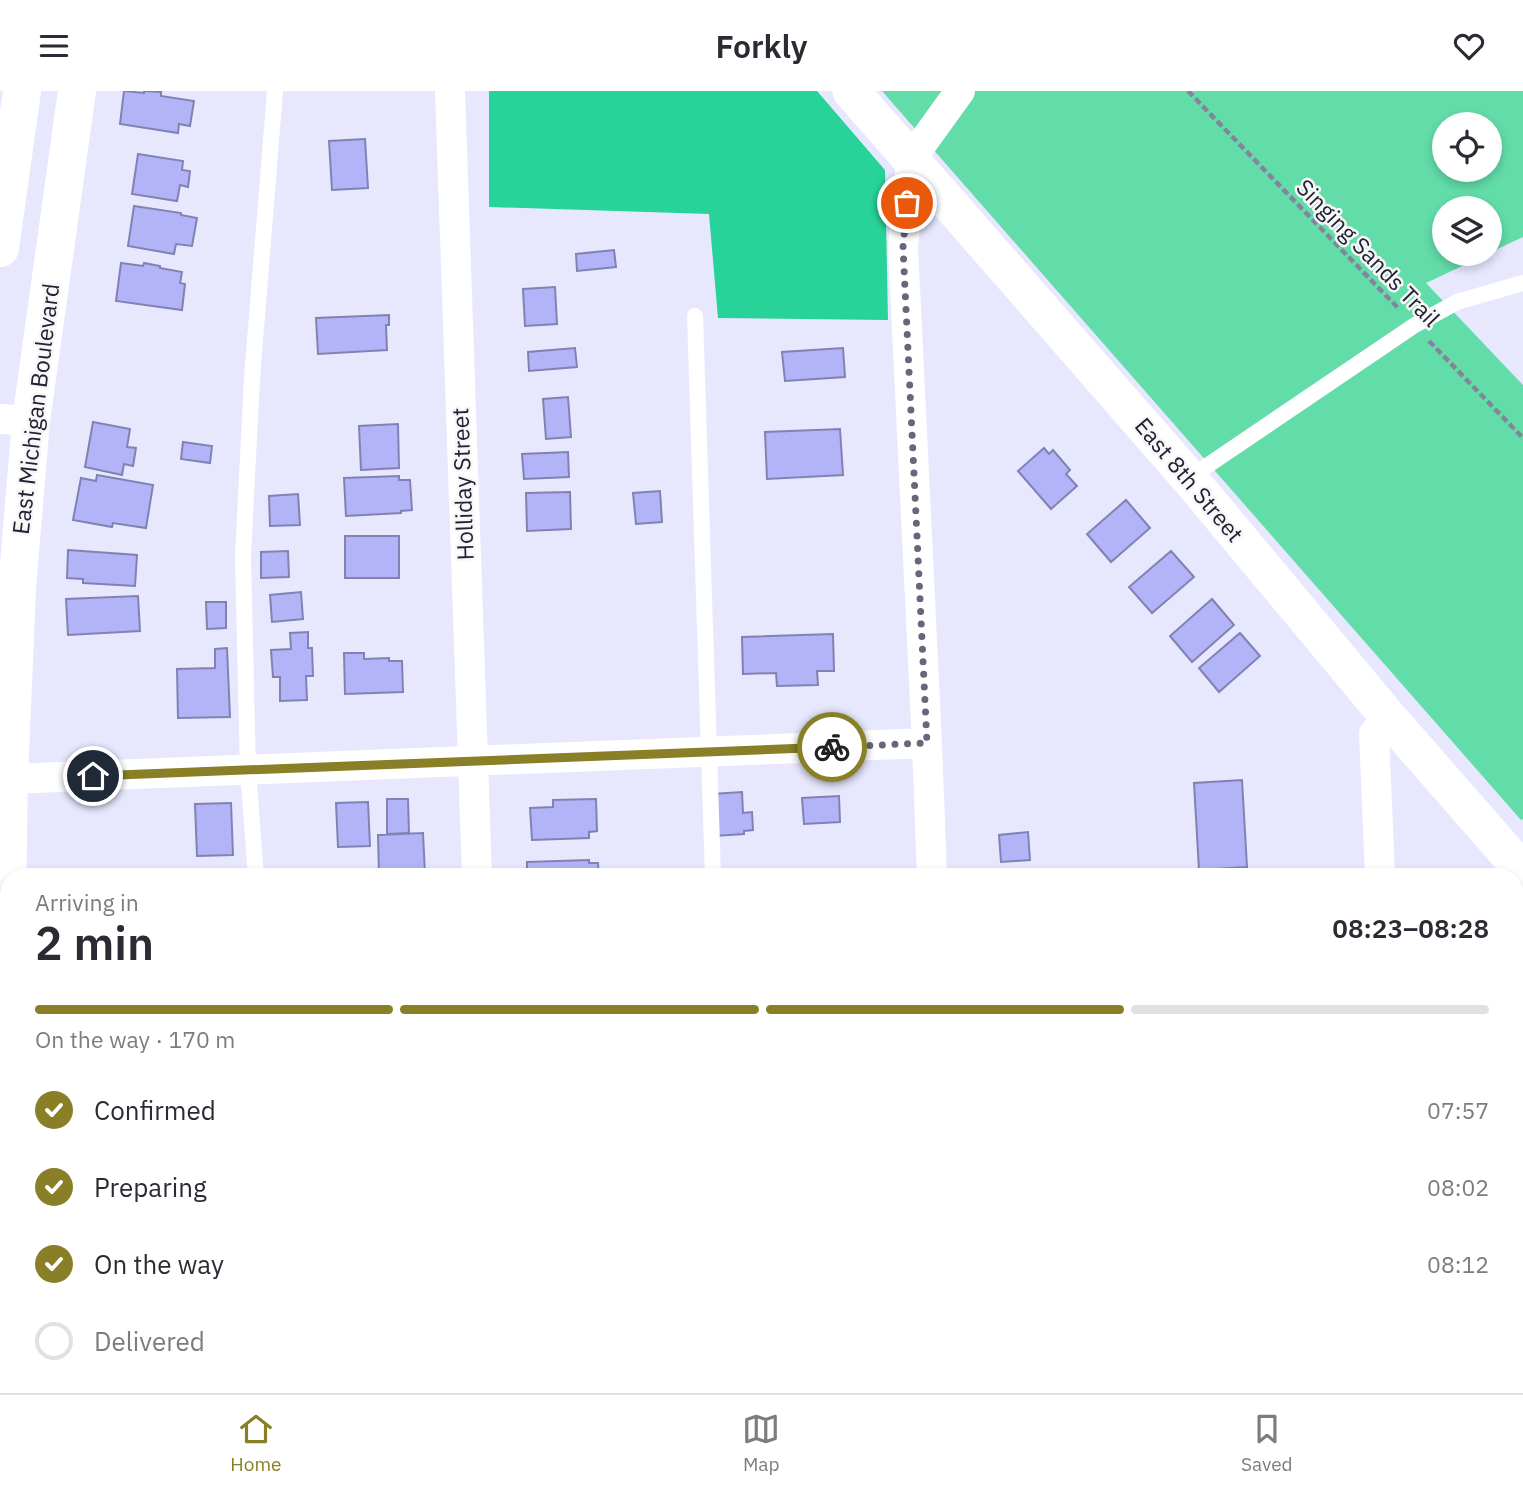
<!DOCTYPE html>
<meta charset="utf-8">
<style>
body{margin:0;font-family:"IBM Plex Sans",sans-serif;background:#f7f7f7;color:#2b2b33;height:100vh;display:flex;flex-direction:column;font-size:26px;white-space:nowrap}
*{box-sizing:border-box;margin:0}
p{font-size:23px;color:#7c7c81}
.icon{flex:none;width:38px;height:38px;fill:none;stroke:currentColor;stroke-width:2;stroke-linecap:round;stroke-linejoin:round}
.map{position:relative;flex:1;overflow:hidden}
.side{position:absolute;left:0px;top:777px;width:1524px;height:525px;display:flex;flex-direction:column;background:#fff;border-radius:28px 28px 0 0;box-shadow:0 4px 10px #0003}
.side>*{flex:none}
.buttons{position:absolute;left:1432px;top:21px;display:grid;gap:14px}
.buttons a{display:grid;place-items:center;width:70px;height:70px;border-radius:50%;background:#fff;box-shadow:0 4px 10px #0003;font-size:35px}
.pin{position:absolute;display:grid;place-items:center;width:60px;height:60px;color:#fff;margin:-30px;border:4px solid #fff;border-radius:50%;box-shadow:0 2px 7px #0007}
.courier{position:absolute;display:grid;place-items:center;width:70px;height:70px;margin:-35px;border:5px solid #887f26;border-radius:50%;background:#fff;color:#222;box-shadow:0 2px 9px #0007}
.head em{font-style:normal;font-weight:600}
.head div{display:flex;flex-direction:column-reverse}
.head{display:flex;align-items:center;justify-content:space-between;height:119px;padding:0 35px}
h1{font-size:46px;font-weight:600;line-height:52px}
.bar{display:grid;grid-template-columns:repeat(4,1fr);gap:10px 7px;align-content:center;height:84px;padding:0 35px}
.bar i{height:9px;border-radius:5px;background:#e1e1e2}
.bar .selected{background:#887f26}
.bar p{grid-column:span 4}
ol{padding:0 35px;list-style:none}
li{display:flex;align-items:center;gap:21px;height:77px}
li p{margin-inline-start:auto}
li .icon{padding:7px;border-radius:50%;background:#887f26;color:#fff;stroke-width:4}
li:last-child{color:#7c7c81}
li i{width:38px;height:38px;border:4px solid #e1e1e2;border-radius:50%}
header{display:flex;justify-content:space-between;align-items:center;height:91px;padding:0 35px;background:#fff;font-size:32px;font-weight:600}
.dock{display:flex;justify-content:space-around;align-items:center;height:98px;border-top:2px solid #e1e1e2;background:#fff;font-size:19px;color:#7c7c81}
.dock a{display:grid;justify-items:center;gap:4px}
.dock .selected{color:#887f26}
.map>svg:first-child{display:block}
.green{fill:#62dca9;fill-rule:evenodd}
.forest{fill:#27d398}
.building{fill:#b3b4f7;stroke:#8182b3;stroke-width:2}
.lines{fill:none;stroke-linecap:round;stroke-linejoin:round}
.path{stroke:#84859a;stroke-width:4.5;stroke-dasharray:7 3.5;stroke-linecap:butt}
.service{stroke:#fff;stroke-width:16}
.minor{stroke:#fff;stroke-width:30}
.tertiary{stroke:#fff;stroke-width:37}
.primary{stroke:#fff;stroke-width:38}
.done{stroke:#67677c;stroke-width:7;stroke-dasharray:0 12.6}
.route{stroke:#887f26;stroke-width:9}
.labels{text-anchor:middle;stroke-width:5;stroke-linejoin:round;paint-order:stroke}
.street-label{font-size:23px;fill:#222236;stroke:#f7f7f7}
</style>
<header><svg class="icon" aria-label="menu" viewBox="0 0 24 24"><path d="M4 6h16M4 12h16M4 18h16"/></svg>Forkly<svg class="icon" aria-label="heart" viewBox="0 0 24 24"><path d="M12 20l-8-8c-3-5 5-10 8-4 3-6 11-1 8 4z"/></svg></header>
<div class="map">
<svg width="1523" height="1302" viewBox="0 0 1523 1302">
<rect width="100%" height="100%" fill="#e7e8fe"/>
<path class="green" d="M882,0h641v146l-34,16v-45h-45v46h44l-62,29 97,102v434l-2,1zM1444,33h45v46h-45z"/>
<path class="forest" d="M489,0h328l68,79 3,150 -170,-2 -9,-104 -220,-7z"/>
<path class="building" d="M124,0l20,2v-2l17,1v4l33,5 -4,25 -11,-2 -1,9 -58,-9z
M365,48l3,49 -36,2 -3,-49z
M138,63l45,7 -1,9 8,1 -2,16 -8,-2 -3,16 -45,-7z
M134,115l47,7v2l16,3 -5,28 -16,-2 -2,10 -46,-8z
M614,159l2,17 -39,4 -1,-17z
M121,172l22,3 1,-3 16,3v2l22,4 -2,11 5,1 -3,26 -66,-9z
M555,196l2,37 -32,2 -2,-37z
M389,224v10h-3l1,25 -69,4 -2,-36z
M575,257l2,19 -48,4 -1,-19z
M843,257l2,29 -60,4 -3,-29z
M568,306l3,40 -25,2 -3,-40z
M93,331l37,7 -3,18 9,1 -3,18 -9,-2 -2,11 -37,-8z
M398,333l1,44 -38,2 -2,-44z
M840,338l3,46 -76,4 -2,-47z
M183,351l29,4 -2,17 -29,-4z
M1044,357l5,6 4,-4 17,20 -4,4 11,12 -26,23 -33,-38z
M568,361l1,25 -45,2 -2,-25z
M97,384l56,10 -7,43 -33,-5 -1,4 -39,-7 8,-42 15,3z
M399,385v4h11l2,30 -11,1v2l-55,3 -2,-38z
M660,400l2,31 -26,2 -3,-31z
M570,401l1,37 -44,2 -1,-38z
M298,403l2,31 -30,1 -1,-30z
M1126,409l24,28 -39,34 -24,-28z
M345,445h54v42h-54z
M68,459l69,5 -2,31 -52,-3v-4l-16,-1z
M288,460l1,26 -28,1v-26z
M1171,460l23,26 -42,36 -23,-26z
M301,501l2,27 -31,3 -2,-27z
M138,505l2,35 -72,4 -2,-36z
M1212,508l22,26 -42,37 -22,-26z
M206,511h20v26l-19,1z
M308,541v16h4l1,28h-7l1,24 -27,1v-24h-7l-2,-27 20,-1 -1,-16z
M1240,542l20,23 -41,36 -20,-24z
M833,543l1,37h-17l1,14 -41,1 -1,-13 -33,1 -1,-37z
M227,557l3,69 -52,1 -1,-49 38,-1v-19z
M344,562h20v6l25,-1v3h13l1,31 -58,2z
M1242,689l5,87 -48,3 -5,-87z
M742,701l1,21 9,-1 1,18 -9,1v3l-30,2 -2,-42z
M839,705l1,26 -36,2 -2,-26z
M387,708h21l1,34 -22,1z
M596,708l1,32 -8,1v6l-57,2 -2,-32 23,-1v-7z
M368,711l2,44 -32,1 -2,-44z
M231,712l2,52 -36,1 -2,-52z
M1028,741l2,28 -29,2 -2,-27z
M423,742l2,41 -46,1 -1,-40z
M589,769v3h9l1,14h-72v-15z
M847,778l1,8h-33v-6z
M1015,779h23l1,7h-24z
M1523,847v110l-7,7v-110z
M1516,1068l2,54h-2z
M1125,1299l1,3h-49v-2z"/>
<g class="lines">
<path class="path" d="M1188,0l211,218
M1429,250l94,97"/>
<path class="service" d="M695,225l18,561
M1189,387l226,-153 42,-23 66,-19
M256,786l-8,-107 -5,-213 9,-179 23,-287
M269,1293v9
M728,1293v9
M1176,1293l1,9"/>
<path class="minor" d="M450,0l27,786
M0,328l31,2
M9,688l918,-36
M932,786l-5,-134 -24,-496 8,-88 49,-68
M1380,786l-6,-144 15,-15
M1516,1243h7
M497,1293v9
M950,1293l1,9
M1401,1293v9"/>
<path class="tertiary" d="M851,0l338,387 200,240 134,153"/>
<path class="primary" d="M0,157l22,-157
M0,1226l9,-538 8,-191 14,-167 46,-330
M0,1230l2,72"/>
</g>
<g class="lines">
<path class="done" d="M832,656l95,-4 -24,-496 4,-44"/>
<path class="route" d="M93,685l739,-29"/>
</g>
<g class="labels">
<g class="street-label">
<text transform="translate(1368 162) rotate(46)" y="8">Singing Sands Trail</text>
<text transform="translate(36 318) rotate(-83)" y="8">East Michigan Boulevard</text>
<text transform="translate(1189 389) rotate(50)" y="8">East 8th Street</text>
<text transform="translate(463 393) rotate(-92)" y="8">Holliday Street</text>
</g>
</g>
</svg>
<div class="buttons">
<a><svg class="icon" aria-label="locate" viewBox="0 0 24 24"><circle cx="12" cy="12" r="6"/><path d="M12 2v4M12 18v4M2 12h4M18 12h4"/></svg></a>
<a><svg class="icon" aria-label="layers" viewBox="0 0 24 24"><path d="M12 4l9 5-9 5-9-5zM3 14l9 5 9-5"/></svg></a>
</div>
<div class="pin" style="left:907px;top:112px;background:#ea580c"><svg class="icon" aria-label="bag" viewBox="0 0 24 24"><path d="M5 8h14l-1 12H6zM9 8a3 3 0 0 1 6 0"/></svg></div>
<div class="pin" style="left:93px;top:685px;background:#1f2937"><svg class="icon" aria-label="home" viewBox="0 0 24 24"><path d="M3 11l9-7 9 7M6 9v11h12V9"/></svg></div>
<div class="courier" style="left:832px;top:656px"><svg class="icon" aria-label="bike" viewBox="0 0 24 24"><circle cx="6" cy="16" r="4"/><circle cx="18" cy="16" r="4"/><path d="M6 16l4-8h5l3 8M10 8l3 8H6M13 5h3"/></svg></div>
<section class="side">
<div class="head"><div><h1>2 min</h1><p>Arriving in</p></div><em>08:23–08:28</em></div>
<div class="bar"><i class="selected"></i><i class="selected"></i><i class="selected"></i><i></i><p>On the way · 170 m</p></div>
<ol>
<li><svg class="icon" aria-label="check" viewBox="0 0 24 24"><path d="M5 12l5 5 9-10"/></svg>Confirmed<p>07:57</p></li>
<li><svg class="icon" aria-label="check" viewBox="0 0 24 24"><path d="M5 12l5 5 9-10"/></svg>Preparing<p>08:02</p></li>
<li><svg class="icon" aria-label="check" viewBox="0 0 24 24"><path d="M5 12l5 5 9-10"/></svg>On the way<p>08:12</p></li>
<li><i></i>Delivered</li>
</ol>
</section>
</div>
<nav class="dock">
<a class="selected"><svg class="icon" aria-label="home" viewBox="0 0 24 24"><path d="M3 11l9-7 9 7M6 9v11h12V9"/></svg>Home</a>
<a><svg class="icon" aria-label="map" viewBox="0 0 24 24"><path d="M3 6l6-2 6 2 6-2v14l-6 2-6-2-6 2zM9 4v14M15 6v14"/></svg>Map</a>
<a><svg class="icon" aria-label="saved" viewBox="0 0 24 24"><path d="M7 4h10v16l-5-4-5 4z"/></svg>Saved</a>
</nav>
